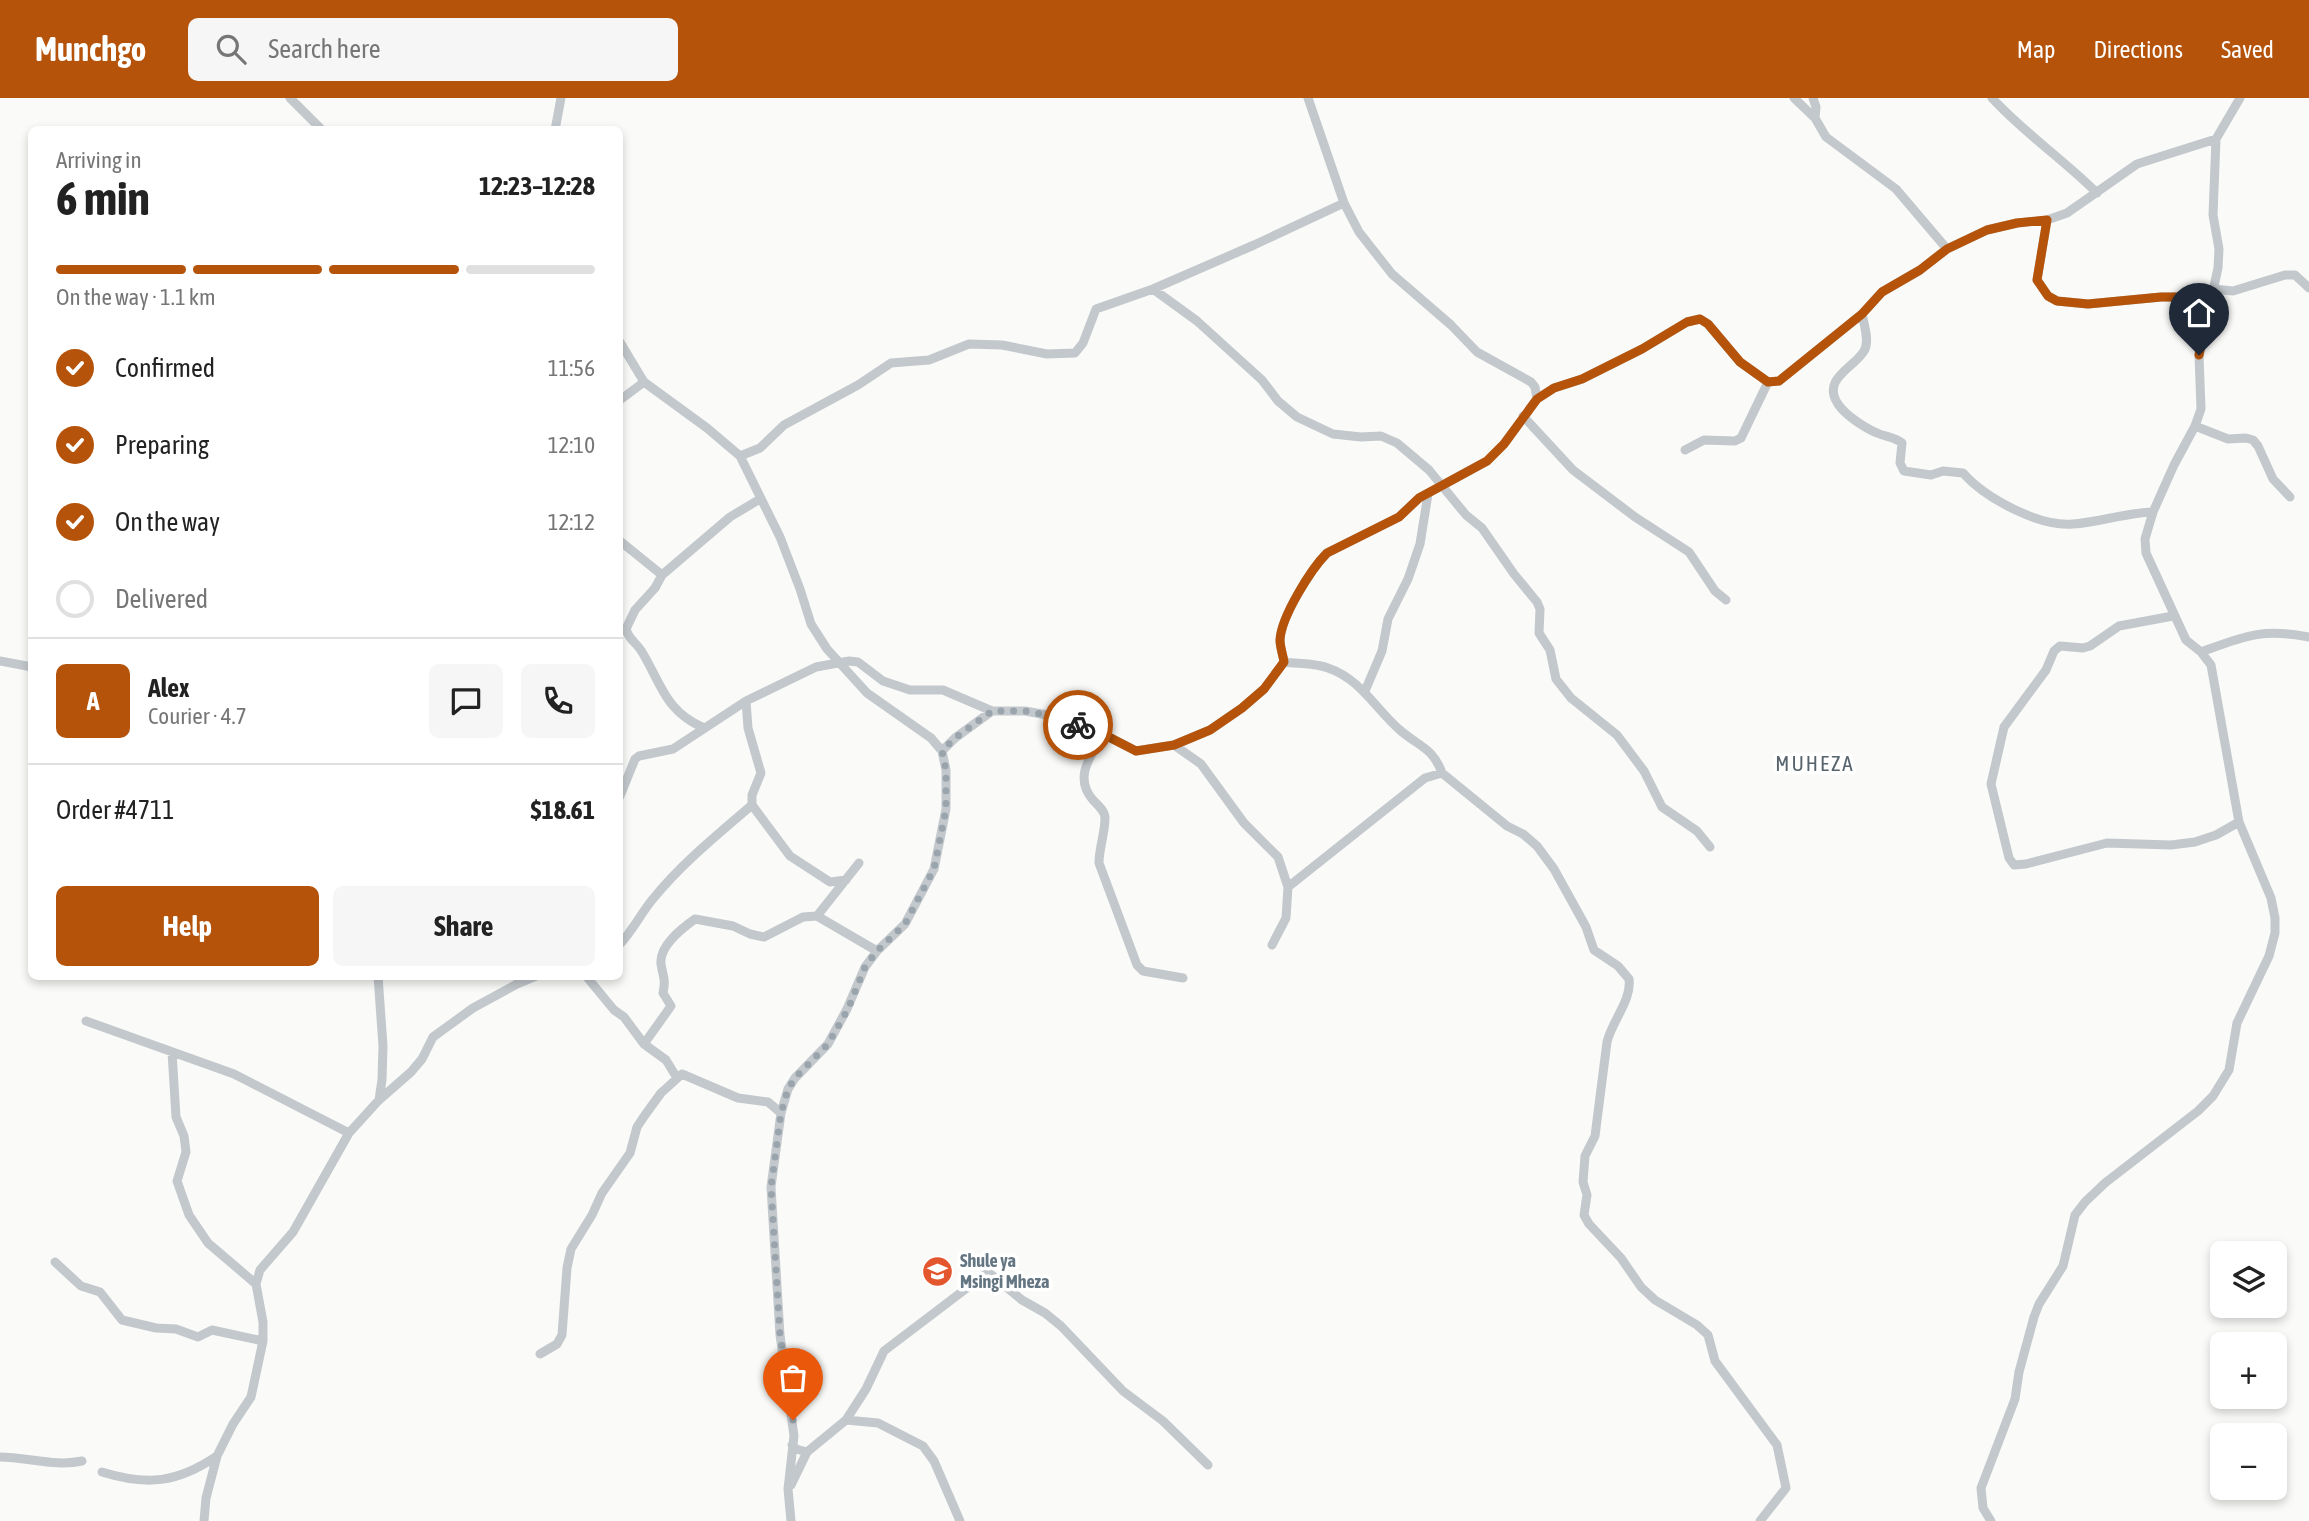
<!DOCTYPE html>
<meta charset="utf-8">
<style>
body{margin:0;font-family:"Asap Condensed",sans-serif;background:#f6f6f6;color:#222;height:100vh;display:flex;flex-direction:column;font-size:26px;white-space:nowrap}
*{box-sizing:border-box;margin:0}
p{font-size:23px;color:#767676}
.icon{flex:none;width:38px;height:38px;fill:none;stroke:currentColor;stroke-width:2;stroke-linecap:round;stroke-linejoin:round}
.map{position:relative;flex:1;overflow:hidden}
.drawer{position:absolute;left:28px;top:28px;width:595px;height:854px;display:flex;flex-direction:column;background:#fff;border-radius:10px;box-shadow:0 4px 10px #0003}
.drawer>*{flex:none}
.fabs{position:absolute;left:2210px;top:1143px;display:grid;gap:14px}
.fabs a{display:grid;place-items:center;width:77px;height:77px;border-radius:10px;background:#fff;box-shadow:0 4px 10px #0003;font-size:35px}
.pin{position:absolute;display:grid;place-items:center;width:60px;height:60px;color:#fff;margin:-72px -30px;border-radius:50% 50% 50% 0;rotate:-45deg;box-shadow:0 0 7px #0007}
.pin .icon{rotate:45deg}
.courier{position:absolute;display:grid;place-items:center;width:70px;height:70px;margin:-35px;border:5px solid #b45309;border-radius:50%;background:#fff;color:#222;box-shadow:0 2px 9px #0007}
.headline em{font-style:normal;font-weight:700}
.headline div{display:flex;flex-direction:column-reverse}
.headline{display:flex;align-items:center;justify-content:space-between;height:119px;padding:0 28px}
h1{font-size:46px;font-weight:700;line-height:52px}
.bar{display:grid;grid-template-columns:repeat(4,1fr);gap:10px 7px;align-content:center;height:84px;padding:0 28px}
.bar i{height:9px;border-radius:5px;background:#e0e0e0}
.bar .on{background:#b45309}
.bar p{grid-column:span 4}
.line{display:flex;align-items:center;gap:18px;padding:0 28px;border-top:2px solid #e0e0e0}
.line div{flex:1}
.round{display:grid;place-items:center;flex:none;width:74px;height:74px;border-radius:10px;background:#f6f6f6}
ol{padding:0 28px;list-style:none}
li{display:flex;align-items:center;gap:21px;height:77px}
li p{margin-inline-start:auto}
li .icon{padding:7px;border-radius:50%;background:#b45309;color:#fff;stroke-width:4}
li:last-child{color:#767676}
li i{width:38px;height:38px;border:4px solid #e0e0e0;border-radius:50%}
.cta{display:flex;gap:14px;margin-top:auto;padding:14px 28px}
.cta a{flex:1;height:80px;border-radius:10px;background:#b45309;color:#fff;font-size:28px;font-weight:700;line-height:80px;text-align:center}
.cta a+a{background:#f6f6f6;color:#222}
header{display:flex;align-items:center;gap:42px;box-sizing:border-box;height:98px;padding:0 35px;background:#b45309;color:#fff}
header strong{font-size:33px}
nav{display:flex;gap:38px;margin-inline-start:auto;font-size:24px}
.search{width:490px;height:63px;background:#f6f6f6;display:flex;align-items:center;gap:18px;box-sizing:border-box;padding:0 24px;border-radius:10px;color:#767676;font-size:26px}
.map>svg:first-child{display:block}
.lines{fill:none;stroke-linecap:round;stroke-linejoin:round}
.street{stroke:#c3c8cc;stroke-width:9}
.done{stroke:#99a4ac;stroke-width:7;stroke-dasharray:0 12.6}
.route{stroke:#b45309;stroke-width:9}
.labels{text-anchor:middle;stroke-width:7;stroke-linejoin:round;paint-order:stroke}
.poi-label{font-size:18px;font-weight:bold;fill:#657683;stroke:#fff;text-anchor:start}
.quarter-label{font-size:21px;letter-spacing:2px;fill:#57646e;stroke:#fff}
</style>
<header>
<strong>Munchgo</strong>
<div class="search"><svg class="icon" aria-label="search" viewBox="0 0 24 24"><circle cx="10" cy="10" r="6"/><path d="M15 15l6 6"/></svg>Search here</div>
<nav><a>Map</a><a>Directions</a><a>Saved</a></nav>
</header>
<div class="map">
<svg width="2309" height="1423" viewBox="0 0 2309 1423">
<rect width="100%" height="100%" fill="#fafaf8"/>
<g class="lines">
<path class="street" d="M290,0l32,32
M1308,0l36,105 15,29 33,42 59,51 26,27 54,30 4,5 2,12
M1794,0l21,20 11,19 70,52 51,60
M1813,0l3,9 -1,11
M1992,0c32,35 71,61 105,95
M555,32l6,-32
M2047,122l-10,60 11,16 9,5 31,3 73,-7h50
M1153,191l44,32 65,59 16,21 19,16 36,17 28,3 20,-1 16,7 32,27 37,45 16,13 32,46 23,28 3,7 -1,24 11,17 6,29 15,19 46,37 27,36 18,36 35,24 13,16
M2214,191l19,2 52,-16h10l14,13
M1862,216c2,10 8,28 2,37 -10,17 -43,28 -26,53 7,11 27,24 39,29 9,4 18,4 25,10l-2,20 4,8 27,4 12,-4 20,2c22,25 76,54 110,51 27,-2 52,-11 80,-12
M620,244l24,40 63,46 33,28 40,81 20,52 11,35 16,25 40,44 64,45 11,13 4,19v39l-12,60 -29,55 -28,27 -12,16 -18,42 -19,35 -33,34 -7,11 -7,24 -10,74 9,148 14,101 -6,53 3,32
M620,302l24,-18
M1523,318l50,54 62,47 54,35 26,39 11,9
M2195,328l33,13 18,-1 7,2 5,6 15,33 17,18
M1685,352l19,-10 31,1 6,-3 27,-56
M740,358l20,-8 24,-23 74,-40 33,-22 38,-3 40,-16 33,1 45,9 28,-1 8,-10 13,-34 57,-20 101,-44 90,-42
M620,443l42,34
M2173,518l-54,10 -29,20 -7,2 -23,-2 -6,5 -8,19 -42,57 -13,57 18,74 5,7 12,-1 81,-21 64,2 24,-3 21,-7 23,-13
M2201,554c44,-16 61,-24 108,-15
M0,563l32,6
M1284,564c14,2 31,1 44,6 33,11 48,42 73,63 19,16 32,17 41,42l65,53 16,8 14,12 17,23 32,58 8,23 24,16 11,13c3,21 -17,42 -22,63l-12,94 -10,20 -2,26 4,13 -3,20 5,9 32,34 20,29 14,13 42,25 11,10 7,26 62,84 9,43 -26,33
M1365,593l17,-40 6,-32 20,-40 12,-35 8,-50
M746,603l2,27 13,45 -9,22v10l38,51 40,26 16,-2
M704,630c-39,-17 -42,-43 -62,-76 -5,-9 -14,-13 -16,-23l9,-19 20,-22 7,-13 68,-58 30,-18
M1103,636c-12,22 -30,43 -10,66 5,5 12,11 12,18 0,15 -6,30 -6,45l38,102 6,6 40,7
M1174,647l27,19 43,59 34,34 10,30 -2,31 -14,27
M942,653l13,-13 37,-27
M620,698l15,-37 4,-3 34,-7 73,-48 70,-34 33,-6 9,1 25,19 27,9h33l49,21h33l28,5 50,18 33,17 38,-6 36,-15 32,-22 22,-19 20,-27c-1,-7 -4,-15 -4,-22 1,-23 31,-71 47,-87l72,-36 20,-19 68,-37 17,-17 33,-45 17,-11 28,-9 60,-30 45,-27 13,-3 8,5 32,38 28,20 11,-1 83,-67 20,-22 38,-22 27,-21 40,-19 30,-7 30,-3 20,-7 70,-49 79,-25
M1288,789l137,-109 17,-5
M817,818l42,-53
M620,846c13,-14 20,-29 32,-44 29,-36 65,-65 100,-95
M586,878l28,34 10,7 20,27 22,16 11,18
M517,886l19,-8
M86,923l148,53 115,59
M644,946l27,-38 -8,-13c3,-14 0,-16 -2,-29 -2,-18 20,-35 34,-45l38,7 17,8 14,3 39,-20 14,-1 60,35
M172,954l4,65 8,19 2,16 -9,29 12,34 19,28 48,41
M379,1002l32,-28 11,-13 11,-22 40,-29 44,-24 4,-8
M55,1164l26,24 19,6 22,28 34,8 20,1 22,8 14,-7 51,11
M540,1256l17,-10 5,-9 5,-67 4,-19 21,-34 10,-22 28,-40 7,-26 8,-12 16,-22 21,-19 56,24 30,4 13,11
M846,1322l20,-31 18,-38 104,-79 34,28 23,13 16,13 62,65 40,30 45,44
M792,1347l4,4 11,3 39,-32 32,3 45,23 11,15 26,60
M0,1359c27,0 56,10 82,4
M102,1374c45,14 75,11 115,-16
M791,1387l16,-33
M204,1423l2,-23 11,-42 16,-32 18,-27 12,-56v-19l-7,-38 4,-14 33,-38 56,-99 30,-33 3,-20 1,-34 -5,-70
M1991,1423l-8,-13 -2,-20 34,-89 4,-27 15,-55 5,-13 24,-38 12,-51 10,-13 20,-19 93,-72 15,-15 16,-26 8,-47 32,-67 6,-23v-15l-4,-20 -32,-76 -28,-157 -10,-13 -15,-12 -40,-87 -1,-14 8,-27 21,-47 21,-39 6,-17 -2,-54 19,-87 1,-19 -6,-34 3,-76 24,-41"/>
</g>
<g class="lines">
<path class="done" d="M793,1322l-13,-85 -9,-148 10,-74 7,-24 7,-11 33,-34 20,-35 17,-42 12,-16 28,-27 29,-55 12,-60v-39l-4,-19 13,-13 37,-27h33l28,5 25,9"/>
<path class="route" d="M1078,627l25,9 33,17 38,-6 36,-15 32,-22 22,-19 20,-27c-1,-7 -4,-15 -4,-22 1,-23 31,-71 47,-87l72,-36 20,-19 68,-37 17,-17 33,-45 17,-11 28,-9 60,-30 45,-27 13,-3 8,5 32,38 28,20 11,-1 83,-67 20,-22 38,-22 27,-21 40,-19 30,-7 30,-3 -10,60 11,16 9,5 31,3 73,-7h50l-12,58"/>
</g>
<defs>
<symbol id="school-disc" viewBox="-11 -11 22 22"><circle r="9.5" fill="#e4572e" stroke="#fff"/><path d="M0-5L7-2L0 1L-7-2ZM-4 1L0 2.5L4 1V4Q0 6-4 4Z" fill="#fff"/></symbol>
</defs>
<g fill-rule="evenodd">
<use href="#school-disc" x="920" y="1156" width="35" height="35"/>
</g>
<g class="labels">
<g class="poi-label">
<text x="960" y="1169">Shule ya<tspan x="960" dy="21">Msingi Mheza</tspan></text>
</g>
<g class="quarter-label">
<text x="1815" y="673">MUHEZA</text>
</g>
</g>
</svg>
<div class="fabs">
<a><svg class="icon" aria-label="layers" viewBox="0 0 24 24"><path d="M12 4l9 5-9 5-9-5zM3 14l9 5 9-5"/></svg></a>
<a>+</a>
<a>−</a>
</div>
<div class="pin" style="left:793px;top:1322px;background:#ea580c"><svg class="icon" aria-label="bag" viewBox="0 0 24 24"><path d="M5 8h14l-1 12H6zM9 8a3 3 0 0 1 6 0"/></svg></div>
<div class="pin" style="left:2199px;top:257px;background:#1f2937"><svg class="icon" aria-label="home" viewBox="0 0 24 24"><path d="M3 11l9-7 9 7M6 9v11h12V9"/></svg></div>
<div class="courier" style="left:1078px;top:627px"><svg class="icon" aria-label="bike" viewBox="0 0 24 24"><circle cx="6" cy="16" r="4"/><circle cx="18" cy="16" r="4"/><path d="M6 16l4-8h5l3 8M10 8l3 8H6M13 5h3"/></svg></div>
<section class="drawer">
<div class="headline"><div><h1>6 min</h1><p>Arriving in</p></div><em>12:23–12:28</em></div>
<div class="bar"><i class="on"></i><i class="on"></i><i class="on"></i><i></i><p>On the way · 1.1 km</p></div>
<ol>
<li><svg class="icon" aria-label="check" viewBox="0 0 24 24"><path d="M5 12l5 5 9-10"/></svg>Confirmed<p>11:56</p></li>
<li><svg class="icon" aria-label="check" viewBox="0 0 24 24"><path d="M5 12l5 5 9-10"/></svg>Preparing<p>12:10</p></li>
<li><svg class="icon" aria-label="check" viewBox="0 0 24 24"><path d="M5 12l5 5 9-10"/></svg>On the way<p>12:12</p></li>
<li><i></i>Delivered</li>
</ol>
<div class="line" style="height:126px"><b class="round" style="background:#b45309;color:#fff">A</b><div><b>Alex</b><p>Courier · 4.7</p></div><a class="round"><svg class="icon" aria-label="chat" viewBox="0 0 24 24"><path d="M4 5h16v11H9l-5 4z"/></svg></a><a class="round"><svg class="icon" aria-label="phone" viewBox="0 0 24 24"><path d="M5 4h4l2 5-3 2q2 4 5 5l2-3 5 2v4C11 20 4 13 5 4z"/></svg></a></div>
<div class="line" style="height:91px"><div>Order #4711</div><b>$18.61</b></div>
<div class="cta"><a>Help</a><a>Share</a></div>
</section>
</div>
